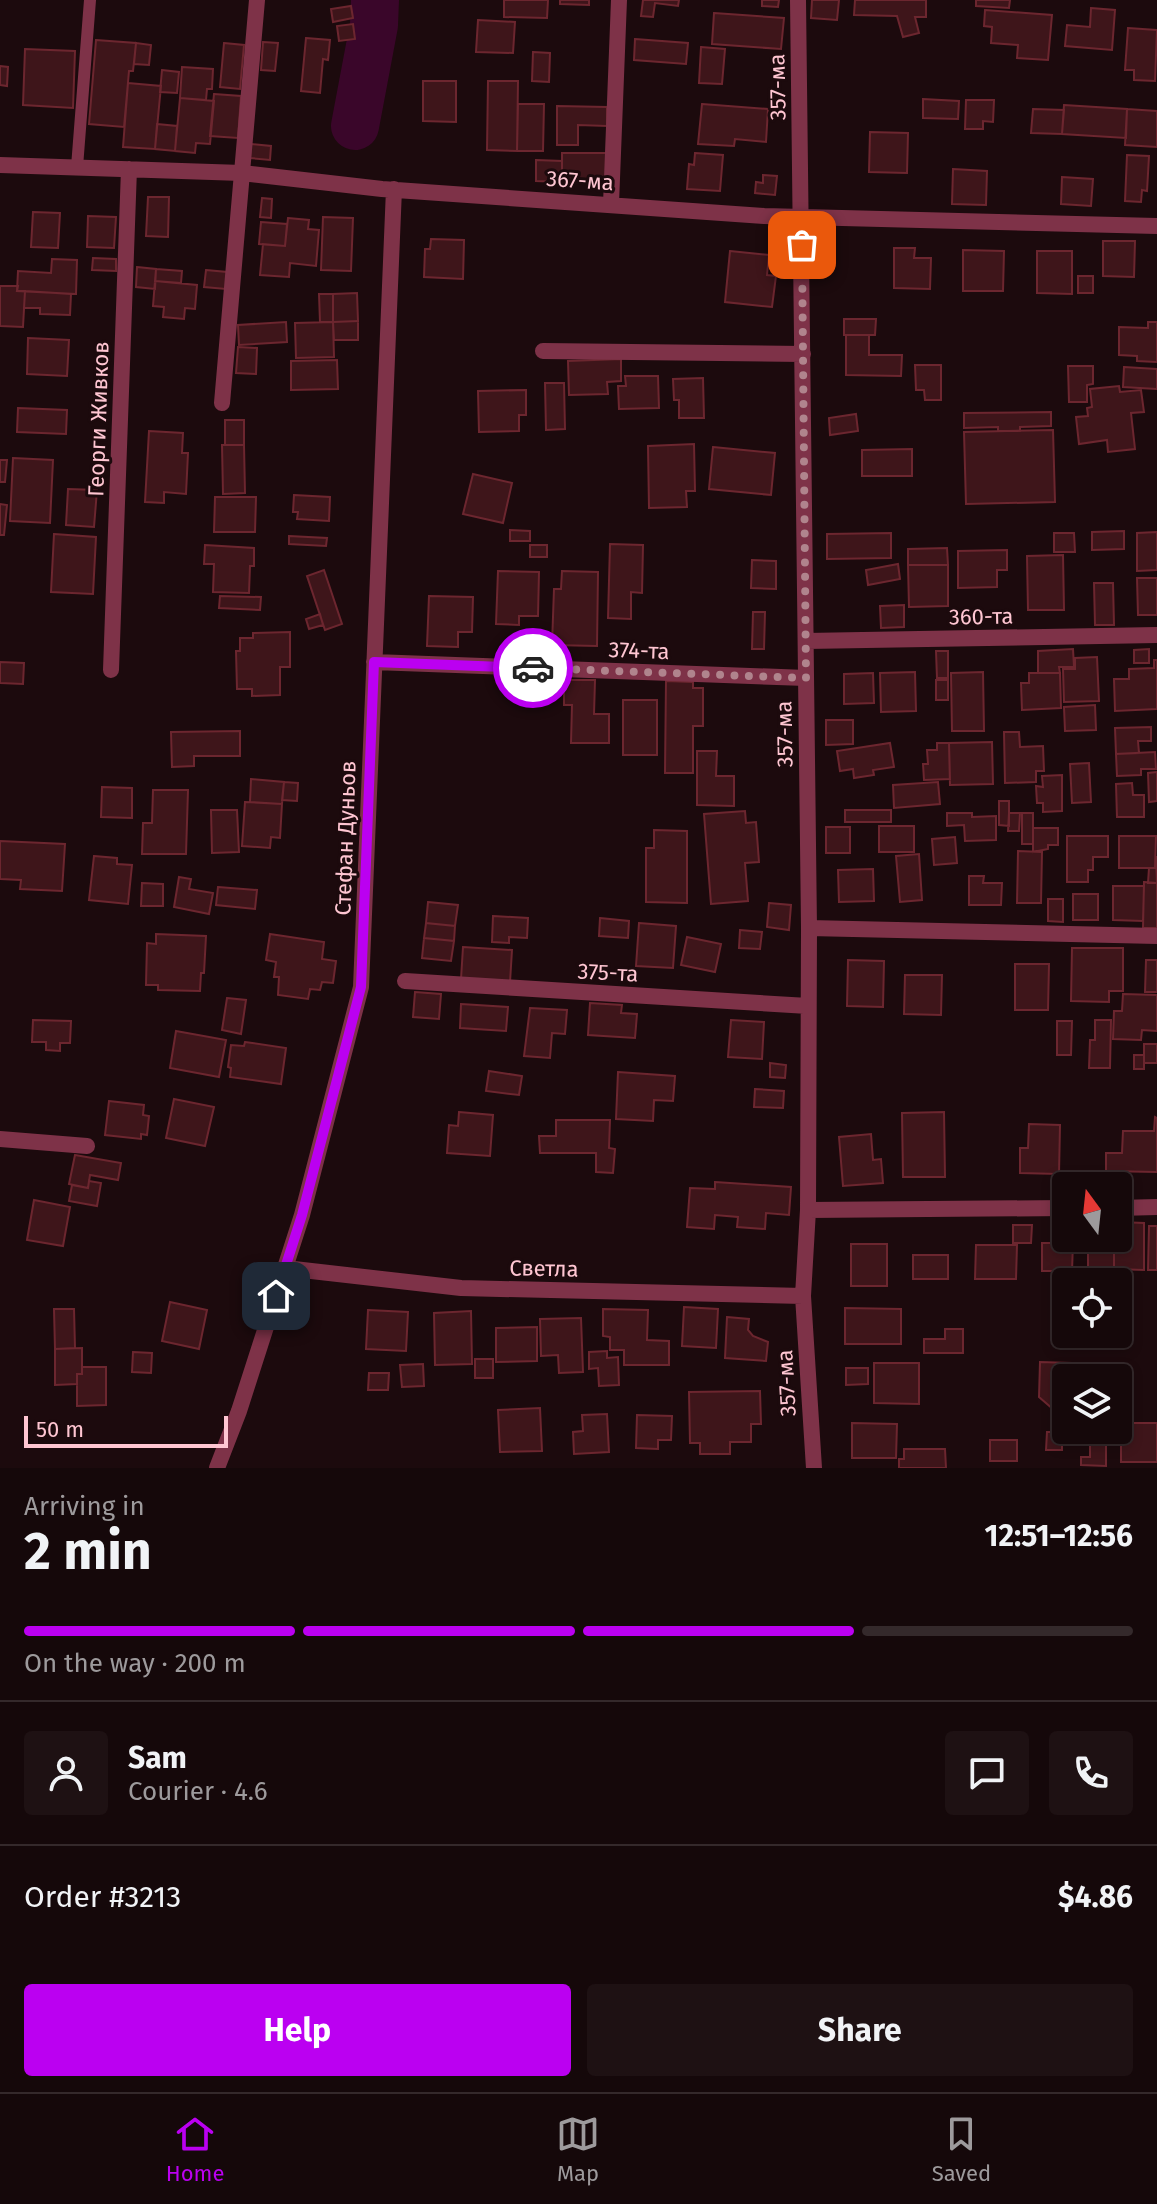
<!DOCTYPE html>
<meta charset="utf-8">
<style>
body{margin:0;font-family:"Fira Sans",sans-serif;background:#1e1113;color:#f1f3f6;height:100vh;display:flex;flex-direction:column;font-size:30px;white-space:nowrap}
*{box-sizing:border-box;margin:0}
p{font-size:26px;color:#9d9a9c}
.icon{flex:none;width:44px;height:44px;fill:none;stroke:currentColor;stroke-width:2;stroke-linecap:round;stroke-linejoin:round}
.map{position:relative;height:1468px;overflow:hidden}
.details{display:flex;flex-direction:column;background:#15080a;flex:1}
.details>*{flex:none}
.needle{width:52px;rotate:345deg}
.buttons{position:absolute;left:1052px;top:1172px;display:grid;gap:16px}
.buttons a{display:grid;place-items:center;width:80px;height:80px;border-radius:8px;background:#15080a;box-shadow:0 4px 12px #0003,0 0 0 2px #34292b;font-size:40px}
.scale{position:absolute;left:24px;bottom:20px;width:204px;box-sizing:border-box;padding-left:8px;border:4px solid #ffc6d2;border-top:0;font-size:22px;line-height:28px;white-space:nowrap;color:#ffc6d2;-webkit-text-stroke:6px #1c0a0d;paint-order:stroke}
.pin{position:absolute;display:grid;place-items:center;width:68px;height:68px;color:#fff;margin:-34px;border-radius:16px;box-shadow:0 4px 12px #0006}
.courier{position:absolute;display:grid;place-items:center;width:80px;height:80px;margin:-40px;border:6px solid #bb00f1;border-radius:50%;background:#fff;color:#222;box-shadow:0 2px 10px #0007}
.overview em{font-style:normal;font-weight:700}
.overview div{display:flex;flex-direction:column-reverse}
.overview{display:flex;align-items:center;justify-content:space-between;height:136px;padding:0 24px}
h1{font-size:52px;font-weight:700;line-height:60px}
.bar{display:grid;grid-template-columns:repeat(4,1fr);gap:12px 8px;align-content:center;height:96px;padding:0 24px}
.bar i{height:10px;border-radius:6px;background:#34292b}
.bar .selected{background:#bb00f1}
.bar p{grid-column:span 4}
.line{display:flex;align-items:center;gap:20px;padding:0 24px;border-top:2px solid #34292b}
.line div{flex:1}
.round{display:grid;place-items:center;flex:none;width:84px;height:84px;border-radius:8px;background:#1e1113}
.action{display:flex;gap:16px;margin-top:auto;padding:16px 24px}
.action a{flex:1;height:92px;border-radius:8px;background:#bb00f1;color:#fff;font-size:32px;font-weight:700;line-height:92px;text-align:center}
.action a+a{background:#1e1113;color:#f1f3f6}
.menu{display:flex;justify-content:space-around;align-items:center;height:112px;border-top:2px solid #34292b;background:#15080a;font-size:22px;color:#9d9a9c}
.menu a{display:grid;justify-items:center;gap:4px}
.menu .selected{color:#bb00f1}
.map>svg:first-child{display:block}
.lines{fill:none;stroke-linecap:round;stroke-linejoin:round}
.river{stroke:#3a062a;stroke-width:48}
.building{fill:#3e151a;stroke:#6c262f;stroke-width:2}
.service{stroke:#7e3248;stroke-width:12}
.minor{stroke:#7e3248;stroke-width:16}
.done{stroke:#b0848d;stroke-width:8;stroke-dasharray:0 14.4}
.route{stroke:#bb00f1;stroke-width:10}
.labels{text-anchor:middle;stroke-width:6;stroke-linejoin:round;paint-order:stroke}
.street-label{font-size:22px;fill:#ffc6d2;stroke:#1c0a0d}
</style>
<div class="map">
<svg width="1157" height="1468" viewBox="0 0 1157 1468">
<rect width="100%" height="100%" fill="#1c0a0d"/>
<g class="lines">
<path class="river" d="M355,126l19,-101 1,-25"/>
</g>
<path class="building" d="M504,0h44l-1,18 -43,-1z
M560,0h29v5l-29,-1z
M643,0h36l-1,6 -23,-3 -2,14 -12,-1z
M762,0h17l-1,7 -16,-1z
M812,0h27l-2,20 -26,-2z
M855,0h71v17h-11l4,16 -16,4 -6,-21 -43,-1z
M976,0h34l-1,8 -33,-2z
M351,6l2,12 -20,4 -2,-13z
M1091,8l24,2 -3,40 -47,-4 2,-21 23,2z
M985,10l67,5 -4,45 -31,-2 1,-13 -27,-2 1,-16 -8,-1z
M714,13l70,5 -3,31 -69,-5z
M478,20l37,2 -2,31 -37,-1z
M353,24l2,15 -16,2 -2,-15z
M1128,28l29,2 -2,51 -21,-1v-10h-9z
M306,38l24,2 -2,20 -5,-1 -3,34 -19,-2z
M635,39l53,4 -2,21 -52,-4z
M96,40l40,3 -3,28h-4l-5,56 -35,-3z
M263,42l15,1 -3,28 -14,-1z
M136,43l15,2 -2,20 -15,-1z
M224,43l20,2 -4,44 -20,-2z
M701,47l24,2 -3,35 -23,-1z
M25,49l50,2 -2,57 -50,-3z
M533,52l17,1 -1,29 -17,-1z
M0,66l8,1 -1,19 -7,-1z
M182,67l31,2 -1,20h-5l-1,11 -26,-2z
M162,70l17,2 -2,21 -17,-1z
M423,81h33v41l-33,-1z
M488,81h30l-1,70 -30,-1z
M128,83l33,3 -6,63 -32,-2z
M214,94l27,2 -3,42 -28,-2z
M180,98l34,3 -4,43 -14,-1 -1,10 -20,-2z
M923,99l36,2 -1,18 -35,-1z
M966,100h28l-1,22 -10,-1v8h-18z
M518,104h26l-1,47h-26z
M702,104l66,5 -2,33 -31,-3 -1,7 -36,-2z
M1064,105l63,4 -1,29 -64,-4z
M557,106l50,1v19l-29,-1v20h-21z
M1033,109l31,1 -2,24 -31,-1z
M1127,109l30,2v36l-32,-2z
M157,124l20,2 -2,25 -20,-2z
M870,132l38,1 -1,40 -38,-1z
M251,144l20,2 -1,14 -20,-2z
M562,153h45l-1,30 -44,-1z
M695,153l28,2 -3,36 -33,-2 2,-25 5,1z
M1127,155l22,1 -2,35 -5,-1 -1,12 -16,-1z
M536,160l26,1v21l-26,-1z
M953,169l34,2 -1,34 -34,-1z
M763,175l14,1 -2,19 -20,-2 1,-11 7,1z
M1062,177l31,2 -2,27 -30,-2z
M148,197h21l-1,40 -22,-1z
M262,198l10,1 -1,19 -11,-1z
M33,212l27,1 -2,35 -27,-1z
M88,216l28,1 -2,31 -27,-1z
M323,217l30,1 -2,53 -30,-1z
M288,218l21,2 -1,9 11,1 -3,36 -26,-3 -1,14 -29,-2 3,-31 22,2z
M261,222l26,2 -2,22 -26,-2z
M431,239l33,1 -1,39 -39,-2 1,-28h5z
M1103,241h32l-1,36 -31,-1z
M894,248h21l-1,10h17l-1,31 -36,-1z
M963,250l41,1 -1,40h-40z
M730,251l39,4 -2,20 9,1 -4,31 -47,-5z
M1037,251h35v43l-35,-1z
M93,258l23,1v12l-24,-1z
M52,259l25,1 -1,34 -59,-3 1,-20 33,2z
M137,267l19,2 -1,20 -19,-2z
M156,269l26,2 -1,12 -26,-2z
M206,270l21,2 -1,17 -22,-2z
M1078,276h15v17h-15z
M155,281l42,4 -2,24 -10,-1 -1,11 -21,-2 1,-10 -11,-1z
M0,286h18l-1,5h8l-2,36 -23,-1z
M25,291l46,3 -1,21 -30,-1v-6h-16z
M357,293l1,28 -25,1v-28z
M319,294h14v28h-13z
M844,319h32l-1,16h-31z
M358,321v19h-24l-1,-18z
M286,322l1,20 -48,3 -1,-20z
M333,322l1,35 -38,1 -1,-35z
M1148,322h9v40l-20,-1v-5l-18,-1v-28l29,1z
M846,335h23v20h33l-1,21 -55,-1z
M28,338l41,2 -2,36 -40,-2z
M238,347l19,1 -1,26 -20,-1z
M621,359v22l-14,1 1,12 -39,1 -1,-34z
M337,360l1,29 -47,1v-29z
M915,365h26v35h-16l-1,-10h-8z
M1068,366h25v18l-6,1v17h-18z
M1124,367l33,2v20l-34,-2z
M625,376h33l1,32 -40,1 -1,-23h8z
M703,378l1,40h-25v-18h-5l-1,-21z
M545,383h19l1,46 -19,1z
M1119,386l1,6 21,-2 3,22 -13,1 4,36 -27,3 -1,-12 -28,4 -3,-27 12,-1 -1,-8 5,-1 -2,-18z
M526,390v25h-7v16l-40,1 -1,-41z
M18,408l49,2 -1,24 -49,-2z
M1051,412v14l-31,1v4h-22v-4l-34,1v-15z
M856,414l2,17 -28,4 -1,-17z
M225,420h19v25h-19z
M1053,430l2,72 -89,2 -2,-72z
M149,431l34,2 -1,20h6l-2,41 -22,-2v11l-19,-1z
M694,444l1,47h-9l1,16 -38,1 -1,-62z
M222,445h22l1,48 -22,1z
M713,447l62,6 -4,42 -62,-6z
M912,449v27h-50v-26z
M13,458l40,2 -3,63 -40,-2z
M0,460h7l-2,22h-5z
M473,474l39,9 -9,40 -40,-9z
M68,489l29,1 -3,37 -28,-2z
M294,495l36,2 -1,24 -32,-2 1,-7h-5z
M215,497h41l-1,35h-41z
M0,504l7,1 -3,30h-4z
M510,530l20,1v10h-20z
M1124,531v18l-32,1v-18z
M1157,532v38l-20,1v-38z
M891,533v25l-64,1v-25z
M1054,533h20l1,19h-21z
M54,534l42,3 -3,57 -42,-2z
M289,536l38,2 -1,8 -37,-2z
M610,544l33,1 -1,48 -11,-1v27l-23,-1z
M205,545l49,3v18h-4l-1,27 -36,-1 1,-28h-10z
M530,545h17v12h-17z
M947,548l1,17h-40v-16z
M1007,550v20h-10v17l-39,1v-37z
M1063,555l1,55h-36l-1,-54z
M752,560l24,1v28l-25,-1z
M898,564l2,15 -32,6 -2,-15z
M908,565h40v41l-39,1z
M324,570l18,54 -17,6 -18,-54z
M498,571l41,1 -1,44h-19v9l-23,-1z
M562,571l36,1 -1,74 -45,-1 2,-56h7z
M1137,578h20v37h-19z
M1094,583h19l1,42h-19z
M220,596l41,1 -1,13 -41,-2z
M429,596l44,1 -1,35h-14v15l-31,-1z
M904,605v22l-23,1 -1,-22z
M753,612h12l-1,37h-12z
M320,614l3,11 -14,4 -3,-10z
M290,632v35h-10v28l-28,1v-7h-15l-1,-38h4v-13h13v-5z
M1073,649l1,18h-15l1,6h-22v-22z
M1149,649v14h-15v-13z
M936,651h12v27h-11z
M1097,657l2,44 -35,1 -1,-33h12v-11z
M1154,660h3v49l-42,2 -1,-32h15v-10l25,-1z
M0,662l24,1 -1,21 -23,-1z
M915,672l1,39 -35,1 -1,-39z
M983,672l1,59h-32l-1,-58z
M873,673l1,30 -30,1v-30z
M1029,673h31l1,35 -39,2 -1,-27h8z
M564,680h31l-1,34h15v29h-38l1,-38h-8z
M936,680h12v20h-12z
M666,681l27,1v6h10v38h-10v47h-28z
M623,700h34v55h-34z
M1095,705l1,25 -31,1 -1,-24z
M826,720h27v24l-27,1z
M1151,727v14h-13l1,12 -23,1 -1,-26z
M240,731v25h-46v10l-22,1 -1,-35z
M1004,732h15l1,15 23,-1 1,25h-8v11l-31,1z
M992,742l1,42 -43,1 -1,-42z
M890,743l4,24 -21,3 1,5 -20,3 -1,-9 -13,2 -3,-20z
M937,743h12l1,36 -26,1 -1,-16h5l-1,-14h10z
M697,751h20l-1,25h18v30l-37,-1z
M1155,752l1,17h-15v6l-24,1 -1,-22z
M1089,763l2,39 -19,1 -2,-39z
M1157,772v29l-8,1 -1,-29z
M1062,775v36l-19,1v-9h-6l-1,-17 7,1 -1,-11z
M251,779l33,3 -2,22 -32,-2z
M284,782l14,1 -1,18 -15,-1z
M938,782l2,22 -46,4 -1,-23z
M1132,783l1,12h11v22h-27l-1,-33z
M102,787l30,1v30l-31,-1z
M153,790h35l-2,64h-44l1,-31h9z
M999,801h10v25l-10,-1z
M245,802l37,2 -2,34 -9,-1 -1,11 -28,-2z
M211,810h26l2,42 -27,1z
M845,810h46v12h-46z
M745,811l1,12 10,-1 3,40 -14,1 3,38 -37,3 -7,-90z
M947,813h25v4l24,-1v24l-31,1 -1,-16 -17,1z
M1009,813h11l-1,18h-11z
M1022,813h11v31h-11z
M879,826h35v26h-35z
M826,827h24v26h-24z
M1033,828h25v17h-10v4l-15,3z
M654,830l33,1v72l-41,-1v-54h8z
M1067,836h41v21h-15v13h-5v12h-21z
M1119,836h37l-1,32h-36z
M955,837l2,26 -23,2 -2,-26z
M0,841l65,3 -3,47 -42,-2 1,-9 -21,-1z
M1018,851l24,1 -1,51h-24z
M919,854l3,46 -22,2 -4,-46z
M94,856l23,2v6l15,1 -4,39 -39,-4z
M1156,856l1,27h-9l1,-15h6z
M873,869l1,32 -35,1 -1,-32z
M969,876h15l-1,7h19l-1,22h-32z
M179,877l12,2 -2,10 24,4 -4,21 -35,-7z
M1144,882l13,1v45h-14z
M142,883l21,1v22h-22z
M1113,886h31l-1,35 -30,-1z
M218,887l39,3 -2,19 -39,-4z
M1073,894h25v26h-25z
M1048,899h15v23l-15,-1z
M428,902l30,3 -3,21 -29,-3z
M769,903l22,2 -2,25 -22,-3z
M493,916l35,2 -1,20 -18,-1v6l-17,-1z
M600,918l29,3 -1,17 -29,-2z
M426,923l29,3 -1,15 -30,-3z
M639,923l37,3 -3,42 -37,-2z
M740,930l22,2 -2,17 -21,-1z
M156,934l50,2 -2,37h-3l-1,18 -42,-1v-5h-12l1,-42 9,1z
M270,934l54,8 -2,17 14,2 -3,22 -11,-1 -2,8 -10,-1 -2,10 -30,-4 1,-18h-5l2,-15 -10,-2z
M687,937l34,7 -6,28 -34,-7z
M424,938l30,3 -3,20 -29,-3z
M463,947l49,3 -2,32 -49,-3z
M1072,948h51v43h-14v11l-38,-1z
M848,960l36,1 -1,46 -36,-1z
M1146,960h11v32h-12z
M1015,964h34l-1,46h-33z
M905,975h37l-1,40 -37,-1z
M415,992l26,2 -2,25 -26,-2z
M1123,994l34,1v36l-15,-1 -1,10 -28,-1 1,-28h8z
M227,998l19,2 -5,34 -19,-4z
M590,1003l32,2 -1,8 16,1 -2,24 -47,-3z
M461,1004l47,3 -2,24 -46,-3z
M530,1008l37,2 -2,24 -13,-1 -2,25 -26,-2z
M33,1020l38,1 -1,22h-10v8l-14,-1v-8h-14z
M731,1020l33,2 -2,37 -34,-2z
M1095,1020h16l-1,48h-21l1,-28h5z
M1057,1021h15l-1,34h-14z
M176,1031l50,9 -7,37 -49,-9z
M245,1042l41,6 -5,36 -51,-7 1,-9 -3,-1 3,-22 13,1z
M1144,1044h13v19h-13z
M1134,1055h10v14h-10z
M770,1063l16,2 -1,13 -15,-1z
M489,1071l33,5 -3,19 -33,-4z
M618,1072l57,4 -2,25 -19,-1 -1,21 -37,-2z
M755,1089l29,2 -1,17 -29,-1z
M174,1099l40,8 -9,39 -39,-8z
M109,1101l35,4 -1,10 6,1 -2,19 -6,-1v5l-36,-4z
M459,1112l34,3 -3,41 -43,-3 2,-28 9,1z
M944,1112l1,65h-42l-1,-64z
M1155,1117l2,1v54l-51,-1v-18h16l1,-22h31z
M556,1120h54l-1,28 6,1 -2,24 -17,-1v-19h-56l-1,-17h17z
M1029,1124l31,1 -1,49 -39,-1v-25h8z
M871,1134l2,26 8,-1 2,24 -40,3 -4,-49z
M75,1155l46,8 -3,17 -28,-5 -2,13 -19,-4z
M89,1181l12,2 -4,23 -28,-5 3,-16 16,3z
M715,1182l76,5 -2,28 -23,-2 -1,16 -28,-2 1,-10 -23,-2 -1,14 -27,-2 3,-39 25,1z
M34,1200l36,7 -7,39 -36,-6z
M1118,1222l26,1v47l-30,-1v-20h-26v-11h30z
M1013,1225h19l-1,18h-18z
M1149,1226h8v44h-9z
M1042,1243h31l-1,28h-30z
M851,1244h36v42h-36z
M976,1245h41l-1,34h-41z
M1088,1249h26v20h-26z
M913,1255h35v24h-35z
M170,1302l37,8 -8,39 -37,-8z
M684,1307l34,2 -2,39 -34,-2z
M845,1308l56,1v35h-56z
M54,1309h20l1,39 -20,1z
M603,1309l45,1 -1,30 22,1v24h-45v-15h-14v-13l-7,-1z
M368,1310l40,2 -2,39 -40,-2z
M471,1311l1,53 -37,1 -1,-52z
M727,1317l22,2 -1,11 5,6 15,6 -2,19 -41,-3z
M581,1318l2,54 -24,1 -1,-18 -17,1 -1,-37z
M537,1327v34l-41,1v-34z
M945,1329h18v24h-39v-14h21z
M82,1348v26h-5v10l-22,1v-36z
M607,1351v7l11,-1 1,28 -20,1 -1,-18 -9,1v-17z
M133,1352l19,1 -1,20 -19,-1z
M475,1359h18v19h-18z
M1040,1362l32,1 18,15h-24v46h-12v-14l-15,-13z
M874,1363h45v41l-45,-1z
M423,1364l1,22 -22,1 -2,-22z
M82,1367h24v38l-29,1v-32h5z
M846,1368h22v16l-22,1z
M369,1373h20l-1,17h-20z
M760,1391l1,33h-10v18h-21v12h-30v-11h-10l-1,-51z
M540,1408l2,43 -42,1 -2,-42z
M607,1414l2,38 -35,2 -1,-22 10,-1 -1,-16z
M637,1415l35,1 -1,24h-13v9l-22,-1z
M852,1423l45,1 -1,34h-44z
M1121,1423h36v39h-36z
M1047,1432h15v18h-16z
M1090,1439l16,1v26l-25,-1v-8h9z
M990,1440h27v21h-27z
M904,1449h41l1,19h-47v-9h5z"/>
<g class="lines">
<path class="service" d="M77,167l13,-167"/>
<path class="minor" d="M798,0l11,928 -1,282 -5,86 11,172
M0,165l242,8 140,16 382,27 393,10
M611,204l8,-204
M543,351l260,3
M222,403l35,-403
M806,641l351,-6
M374,662l432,16
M111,670l18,-501
M809,928l348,8
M405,981l403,25
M0,1139l87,7
M1118,1208l39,-1
M808,1210l258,-2
M285,1268l176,20 342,8
M217,1468l22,-57 63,-196 59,-228 33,-798"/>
</g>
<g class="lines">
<path class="done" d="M533,668l273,10 -4,-433"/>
<path class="route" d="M276,1296l26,-81 59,-228 13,-325 159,6"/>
</g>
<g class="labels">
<g class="street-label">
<text transform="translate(777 87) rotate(-91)" y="8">357-ма</text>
<text transform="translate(580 180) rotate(4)" y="8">367-ма</text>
<text transform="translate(98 419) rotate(-88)" y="8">Георги Живков</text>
<text transform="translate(981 616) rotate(-1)" y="8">360-та</text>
<text transform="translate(639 650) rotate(2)" y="8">374-та</text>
<text transform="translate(784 734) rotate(-91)" y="8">357-ма</text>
<text transform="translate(345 838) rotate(-88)" y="8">Стефан Дуньов</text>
<text transform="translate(608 972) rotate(3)" y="8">375-та</text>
<text transform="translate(544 1268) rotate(1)" y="8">Светла</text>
<text transform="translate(786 1383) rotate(-93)" y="8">357-ма</text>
</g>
</g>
</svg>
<div class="buttons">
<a><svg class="needle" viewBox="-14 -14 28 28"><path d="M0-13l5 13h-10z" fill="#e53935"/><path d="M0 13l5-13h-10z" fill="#9d9a9c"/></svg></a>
<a><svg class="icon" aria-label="locate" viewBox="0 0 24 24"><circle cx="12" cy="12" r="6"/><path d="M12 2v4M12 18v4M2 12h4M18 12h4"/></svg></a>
<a><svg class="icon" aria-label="layers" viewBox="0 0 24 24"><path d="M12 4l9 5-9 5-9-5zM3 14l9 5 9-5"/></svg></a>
</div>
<div class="scale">50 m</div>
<div class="pin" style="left:802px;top:245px;background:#ea580c"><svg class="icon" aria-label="bag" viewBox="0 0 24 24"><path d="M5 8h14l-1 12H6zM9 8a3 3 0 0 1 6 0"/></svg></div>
<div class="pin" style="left:276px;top:1296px;background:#1f2937"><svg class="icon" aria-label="home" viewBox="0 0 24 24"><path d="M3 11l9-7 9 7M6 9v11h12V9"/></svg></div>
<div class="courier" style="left:533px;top:668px"><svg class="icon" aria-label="car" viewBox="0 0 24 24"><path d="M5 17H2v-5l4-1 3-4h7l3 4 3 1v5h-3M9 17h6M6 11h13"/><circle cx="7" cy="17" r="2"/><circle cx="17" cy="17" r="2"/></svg></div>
</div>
<section class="details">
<div class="overview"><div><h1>2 min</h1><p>Arriving in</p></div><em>12:51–12:56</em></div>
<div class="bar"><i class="selected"></i><i class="selected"></i><i class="selected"></i><i></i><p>On the way · 200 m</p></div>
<div class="line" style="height:144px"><a class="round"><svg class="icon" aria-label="person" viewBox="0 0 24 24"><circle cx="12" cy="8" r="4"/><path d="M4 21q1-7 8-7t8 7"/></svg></a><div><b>Sam</b><p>Courier · 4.6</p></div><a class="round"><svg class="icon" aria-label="chat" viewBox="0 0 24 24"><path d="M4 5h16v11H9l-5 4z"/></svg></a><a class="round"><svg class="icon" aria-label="phone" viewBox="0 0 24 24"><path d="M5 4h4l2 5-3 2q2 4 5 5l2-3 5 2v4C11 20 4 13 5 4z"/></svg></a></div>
<div class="line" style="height:104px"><div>Order #3213</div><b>$4.86</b></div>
<div class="action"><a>Help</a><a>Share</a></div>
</section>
<nav class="menu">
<a class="selected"><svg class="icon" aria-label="home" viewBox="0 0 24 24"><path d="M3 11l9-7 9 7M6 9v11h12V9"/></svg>Home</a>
<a><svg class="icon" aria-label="map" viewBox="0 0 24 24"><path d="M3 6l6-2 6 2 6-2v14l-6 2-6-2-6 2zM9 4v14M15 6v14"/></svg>Map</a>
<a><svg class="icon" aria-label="saved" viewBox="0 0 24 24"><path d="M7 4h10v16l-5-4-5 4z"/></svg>Saved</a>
</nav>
